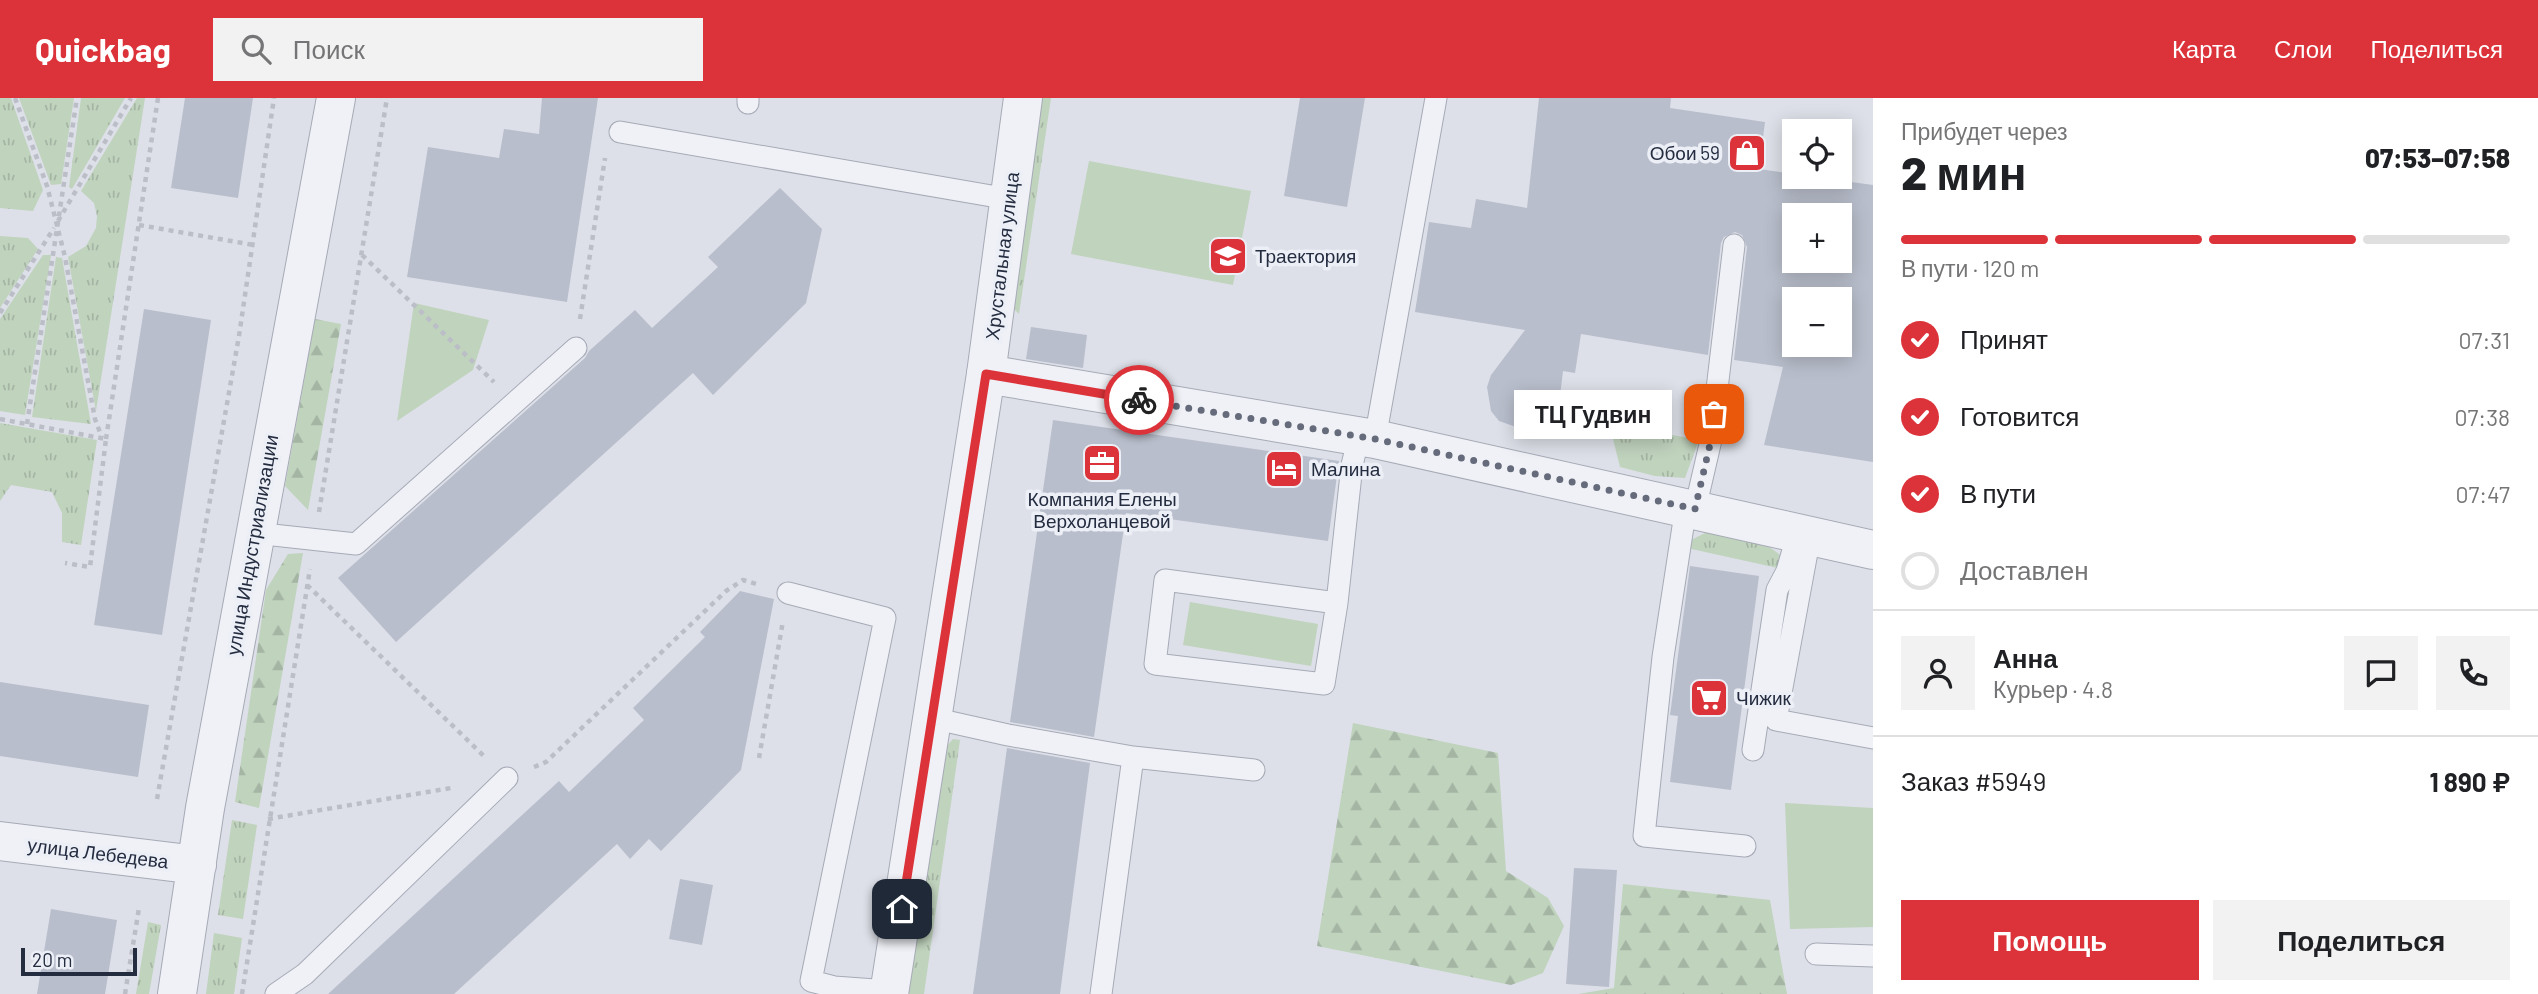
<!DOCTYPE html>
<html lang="ru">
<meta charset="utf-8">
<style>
body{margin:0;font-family:Barlow,sans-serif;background:#f2f2f2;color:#202124;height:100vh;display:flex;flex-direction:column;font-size:26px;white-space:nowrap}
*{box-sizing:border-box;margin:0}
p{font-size:23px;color:#757577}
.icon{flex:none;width:38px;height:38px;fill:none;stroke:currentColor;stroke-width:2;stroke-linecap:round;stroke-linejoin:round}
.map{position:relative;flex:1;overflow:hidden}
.panel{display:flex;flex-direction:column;background:#fff;width:665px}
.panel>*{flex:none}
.buttons{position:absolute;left:1782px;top:21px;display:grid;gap:14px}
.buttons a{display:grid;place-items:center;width:70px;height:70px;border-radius:0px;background:#fff;box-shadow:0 4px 18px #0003;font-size:35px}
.scale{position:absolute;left:21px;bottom:18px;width:116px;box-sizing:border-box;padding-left:7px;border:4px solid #242c40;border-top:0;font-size:19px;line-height:24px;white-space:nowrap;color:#242c40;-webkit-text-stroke:5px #eceff6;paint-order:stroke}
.pin{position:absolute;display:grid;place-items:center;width:60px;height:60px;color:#fff;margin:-30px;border-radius:14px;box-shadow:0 4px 10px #0006}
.courier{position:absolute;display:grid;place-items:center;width:70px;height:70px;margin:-35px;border:5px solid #dc333a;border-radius:50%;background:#fff;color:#222;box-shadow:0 2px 9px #0007}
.bubble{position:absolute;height:49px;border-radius:0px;background:#fff;box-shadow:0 4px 18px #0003;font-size:23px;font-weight:800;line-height:49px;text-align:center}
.head em{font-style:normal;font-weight:800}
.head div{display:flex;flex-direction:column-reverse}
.head{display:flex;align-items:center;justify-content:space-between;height:119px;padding:0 28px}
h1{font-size:46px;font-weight:800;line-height:52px}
.bar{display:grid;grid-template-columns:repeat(4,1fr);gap:10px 7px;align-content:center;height:84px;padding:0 28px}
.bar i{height:9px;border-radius:5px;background:#e0e0e0}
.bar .active{background:#dc333a}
.bar p{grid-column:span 4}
.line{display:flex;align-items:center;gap:18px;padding:0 28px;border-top:2px solid #e0e0e0}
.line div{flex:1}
.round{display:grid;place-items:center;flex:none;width:74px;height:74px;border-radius:0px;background:#f2f2f2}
ol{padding:0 28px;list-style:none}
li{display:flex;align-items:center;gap:21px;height:77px}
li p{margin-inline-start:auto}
li .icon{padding:7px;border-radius:50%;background:#dc333a;color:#fff;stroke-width:4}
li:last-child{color:#757577}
li i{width:38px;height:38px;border:4px solid #e0e0e0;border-radius:50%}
.cta{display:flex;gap:14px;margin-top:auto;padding:14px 28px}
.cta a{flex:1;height:80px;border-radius:0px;background:#dc333a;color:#fff;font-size:28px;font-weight:800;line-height:80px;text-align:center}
.cta a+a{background:#f2f2f2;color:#202124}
header{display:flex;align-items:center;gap:42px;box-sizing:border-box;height:98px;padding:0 35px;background:#dc333a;color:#fff}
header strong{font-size:33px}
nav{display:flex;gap:38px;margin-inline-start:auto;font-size:24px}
.search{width:490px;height:63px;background:#f2f2f2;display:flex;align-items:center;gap:18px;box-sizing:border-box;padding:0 24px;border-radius:0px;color:#757577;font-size:26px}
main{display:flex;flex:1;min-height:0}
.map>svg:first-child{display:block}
.grass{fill:url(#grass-tufts)}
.forest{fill:url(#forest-firs)}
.park{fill:#c0d3bd}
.building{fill:#b9becc;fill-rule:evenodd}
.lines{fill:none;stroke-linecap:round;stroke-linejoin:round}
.service-casing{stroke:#a6aab6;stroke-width:23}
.minor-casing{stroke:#a6aab6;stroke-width:40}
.tertiary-casing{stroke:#a6aab6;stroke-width:40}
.path{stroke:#bbbec7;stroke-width:4.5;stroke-dasharray:5 5;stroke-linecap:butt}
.service{stroke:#f0f1f6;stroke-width:21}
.minor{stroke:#f0f1f6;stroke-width:38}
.tertiary{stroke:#f0f1f6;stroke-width:38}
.done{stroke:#656b7b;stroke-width:7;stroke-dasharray:0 12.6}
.route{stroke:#dc333a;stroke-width:9}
.labels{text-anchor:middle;stroke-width:7;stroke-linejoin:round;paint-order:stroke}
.poi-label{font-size:19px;fill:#242c40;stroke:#eceff6;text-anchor:start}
.street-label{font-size:19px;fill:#242c40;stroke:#eceff6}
</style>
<header>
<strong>Quickbag</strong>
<div class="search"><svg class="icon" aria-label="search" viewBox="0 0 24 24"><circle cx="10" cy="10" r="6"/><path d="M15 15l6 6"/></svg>Поиск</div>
<nav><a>Карта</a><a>Слои</a><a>Поделиться</a></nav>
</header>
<main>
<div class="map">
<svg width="1873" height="896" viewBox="0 0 1873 896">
<defs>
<pattern id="grass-tufts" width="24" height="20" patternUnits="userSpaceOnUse" patternTransform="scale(1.75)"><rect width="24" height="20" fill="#c0d3bd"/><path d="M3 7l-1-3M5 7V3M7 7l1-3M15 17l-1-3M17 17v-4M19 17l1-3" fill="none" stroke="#a5b5a4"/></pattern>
<pattern id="forest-firs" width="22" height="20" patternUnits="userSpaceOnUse" patternTransform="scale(1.75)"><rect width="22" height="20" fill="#c0d3bd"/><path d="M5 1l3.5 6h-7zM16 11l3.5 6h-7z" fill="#a5b5a4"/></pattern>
</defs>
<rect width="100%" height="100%" fill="#dde0e8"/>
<path class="grass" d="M0,0h11l32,92 -10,21 -33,-3z
M19,0h55l-13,86 -10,1z
M81,0h44l-53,91 -3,-2z
M137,0h8l-49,313 -28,-154 18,-11 10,-18 1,-12 -3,-13 -13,-12z
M1037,0h14l-32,216 -9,-9z
M0,138l28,2 10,11 -38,59z
M43,157h8l-26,160 -25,-4v-92z
M56,159l6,1 29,166 -59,-7z
M0,325l97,17 -16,105 -19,-3v-29l-10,-21 -41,-7 -11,16z
M1609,325l90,17 -14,38 -30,-2 -35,-9z
M1709,433c25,6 55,7 73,26v12l-95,-21 6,-9z
M953,641l7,1 -36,254h-17l38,-246z
M232,722l25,5 -14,94 -25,-4z
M148,824l13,3 -12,69h-13z
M214,835l28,5 -8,56h-28z"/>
<path class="forest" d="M315,221l26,5 -33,186 -23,-24z
M303,455l-44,255 -24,-6 31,-212 22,-36z
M1353,625l145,30 8,118 42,27 16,28 -21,47 -32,12 -194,-39z
M1623,786l147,16 17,94h-209l36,-6z"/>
<path class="park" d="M1089,63l162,30 -18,94 -162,-31z
M414,205l75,17 -16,50 -76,51z
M1190,504l128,22 -7,42 -128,-21z
M1785,705l88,5v119l-83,2z"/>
<path class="building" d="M185,0h68l-15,100 -67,-10z
M542,0h56l-31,204 -160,-25 21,-130 71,11 5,-29 35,5z
M1300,0h65l-18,109 -63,-11z
M1539,0h132l-1,10 95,14 -6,47 35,5v3h21l58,8v277l-109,-17 19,-78 -49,-7 13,-113 -5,-12 -7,-3 -11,5 -3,6 -13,112 -127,-21 -6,39 -12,-2 -4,33 -6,10 -8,8 -11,6 -12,1 -23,-8 -8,-10 -4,-24 4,-12 34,-45 -110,-18 14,-90 42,6 5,-29 51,9zM1794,117h45v46h-45zM1794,201h45v46h-45z
M780,90l42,41 -16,74 -93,92 -20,-22 -297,269 -58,-64 247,-220 4,-7 46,-41 17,18 66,-61 -10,-10z
M144,211l67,11 -49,315 -68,-10z
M1031,229l56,8 -4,33 -57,-9z
M1053,322l286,41 -11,80 -202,-28 -32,224 -84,-15z
M1690,468l69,10 -28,214 -61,-8 8,-66 -8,-1z
M740,493l34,8 -33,171 -80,81 -12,-12 -19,20 -13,-15 -163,150h-126l231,-213 10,11 75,-72 -11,-12 72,-71 -5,-5z
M0,584l149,23 -11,72 -138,-21z
M1007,650l83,15 -30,231h-87z
M1574,770l43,2 -8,117 -43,-3z
M680,781l33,6 -11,60 -33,-6z
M51,811l66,11 -12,74h-68z"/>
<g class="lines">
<defs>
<path id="service" d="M748,5v-5
M620,34l389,67
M1375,341l61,-341
M1686,409l-23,150 -19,179 101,10
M1695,411l16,-69 23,-195
M254,435l102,11 220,-196
M1810,438l-34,184 97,18
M788,495l97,25 -74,363 23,6 55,4
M1337,505l-172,-23 -10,84 169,20 13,-81 15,-138 7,-29
M932,620l76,17 125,22
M1753,652l24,-160 10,-19 11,-38
M1816,856l57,2
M276,896l29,-20 202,-196
M1101,896l32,-237 121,13"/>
<path id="minor" d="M986,276l389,65 498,111"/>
<path id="tertiary" d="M0,743l197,24
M177,896l28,-186 131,-710
M889,896l97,-620 37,-276"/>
</defs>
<use href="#service" class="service-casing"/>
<use href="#minor" class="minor-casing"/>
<use href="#tertiary" class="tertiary-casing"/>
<path class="path" d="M15,0l32,88 18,71 30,162 7,19
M58,123l73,-123
M139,127l115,20
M362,157l132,127
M0,215l54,-85
M580,221l25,-161
M0,321l106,20 -16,128 -25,-4
M27,326l50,-326
M106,341l52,-341
M319,414l68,-414
M307,487l179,173
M759,660l24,-137
M534,669l12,-5 180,-171 17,-11 17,5
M157,701l82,-463 35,-238
M268,721l183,-31
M125,896l14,-86
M242,896l68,-425"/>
<use href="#service" class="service"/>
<use href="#minor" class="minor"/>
<use href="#tertiary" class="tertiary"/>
</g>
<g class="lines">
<path class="done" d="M1139,302l236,39 320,70 16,-69 3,-26"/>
<path class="route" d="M902,811l84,-535 153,26"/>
</g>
<defs>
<symbol id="shop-square" viewBox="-11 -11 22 22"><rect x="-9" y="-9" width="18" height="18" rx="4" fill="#dc333a" stroke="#eceff6"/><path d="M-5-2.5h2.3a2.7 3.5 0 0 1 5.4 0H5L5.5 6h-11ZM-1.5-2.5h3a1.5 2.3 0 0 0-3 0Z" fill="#fff"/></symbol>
<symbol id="school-square" viewBox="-11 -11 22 22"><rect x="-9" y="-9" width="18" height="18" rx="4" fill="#dc333a" stroke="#eceff6"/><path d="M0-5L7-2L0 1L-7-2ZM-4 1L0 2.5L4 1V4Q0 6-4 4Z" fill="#fff"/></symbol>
<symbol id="office-square" viewBox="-11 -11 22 22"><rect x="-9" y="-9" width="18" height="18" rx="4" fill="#dc333a" stroke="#eceff6"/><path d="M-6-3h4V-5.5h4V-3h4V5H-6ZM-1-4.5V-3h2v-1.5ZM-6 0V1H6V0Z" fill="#fff"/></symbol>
<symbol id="hotel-square" viewBox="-11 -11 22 22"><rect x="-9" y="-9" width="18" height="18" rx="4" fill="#dc333a" stroke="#eceff6"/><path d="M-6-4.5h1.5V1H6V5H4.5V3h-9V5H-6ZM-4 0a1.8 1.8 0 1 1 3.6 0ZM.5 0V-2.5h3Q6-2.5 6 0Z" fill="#fff"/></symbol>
<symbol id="supermarket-square" viewBox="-11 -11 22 22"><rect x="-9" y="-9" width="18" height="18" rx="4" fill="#dc333a" stroke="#eceff6"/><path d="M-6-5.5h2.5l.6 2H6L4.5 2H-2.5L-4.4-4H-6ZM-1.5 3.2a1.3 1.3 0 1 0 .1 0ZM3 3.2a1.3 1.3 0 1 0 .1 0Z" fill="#fff"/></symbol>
</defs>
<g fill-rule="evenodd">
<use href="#shop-square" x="1725" y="33" width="44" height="44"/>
<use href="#school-square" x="1206" y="136" width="44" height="44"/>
<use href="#office-square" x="1080" y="343" width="44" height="44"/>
<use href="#hotel-square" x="1262" y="349" width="44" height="44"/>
<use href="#supermarket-square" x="1687" y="578" width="44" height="44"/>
</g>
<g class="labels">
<g class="poi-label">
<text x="1720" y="62" text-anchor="end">Обои 59</text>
<text x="1255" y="165">Траектория</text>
<text x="1311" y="378">Малина</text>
<text x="1102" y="408" text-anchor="middle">Компания Елены<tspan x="1102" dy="22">Верхоланцевой</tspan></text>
<text x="1736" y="607">Чижик</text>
</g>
<g class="street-label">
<text transform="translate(1002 158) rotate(-83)" y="7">Хрустальная улица</text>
<text transform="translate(252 447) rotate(-80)" y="7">улица Индустриализации</text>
<text transform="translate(98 755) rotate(7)" y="7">улица Лебедева</text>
</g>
</g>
</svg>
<div class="buttons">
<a><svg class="icon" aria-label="locate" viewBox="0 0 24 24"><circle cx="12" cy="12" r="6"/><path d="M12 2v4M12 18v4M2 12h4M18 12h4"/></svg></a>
<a>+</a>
<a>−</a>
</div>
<div class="scale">20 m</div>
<div class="pin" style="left:1714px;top:316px;background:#ea580c"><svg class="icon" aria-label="bag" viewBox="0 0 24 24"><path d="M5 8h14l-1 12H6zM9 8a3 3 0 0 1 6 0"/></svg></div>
<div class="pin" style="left:902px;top:811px;background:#1f2937"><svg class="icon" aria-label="home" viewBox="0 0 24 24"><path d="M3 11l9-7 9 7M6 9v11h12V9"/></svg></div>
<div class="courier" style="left:1139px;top:302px"><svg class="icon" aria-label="bike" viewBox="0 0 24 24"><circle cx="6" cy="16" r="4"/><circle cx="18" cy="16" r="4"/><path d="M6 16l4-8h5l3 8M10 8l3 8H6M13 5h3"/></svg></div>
<div class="bubble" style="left:1514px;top:292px;width:158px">ТЦ Гудвин</div>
</div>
<section class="panel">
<div class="head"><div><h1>2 мин</h1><p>Прибудет через</p></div><em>07:53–07:58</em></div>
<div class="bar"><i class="active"></i><i class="active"></i><i class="active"></i><i></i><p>В пути · 120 m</p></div>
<ol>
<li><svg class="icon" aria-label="check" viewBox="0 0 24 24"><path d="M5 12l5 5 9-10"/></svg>Принят<p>07:31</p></li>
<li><svg class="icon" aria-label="check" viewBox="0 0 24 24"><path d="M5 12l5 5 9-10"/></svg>Готовится<p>07:38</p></li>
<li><svg class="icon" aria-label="check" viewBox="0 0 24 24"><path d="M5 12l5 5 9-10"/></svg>В пути<p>07:47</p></li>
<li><i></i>Доставлен</li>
</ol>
<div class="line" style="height:126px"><a class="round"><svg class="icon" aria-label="person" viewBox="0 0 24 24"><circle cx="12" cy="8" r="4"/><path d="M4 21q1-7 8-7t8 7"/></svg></a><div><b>Анна</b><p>Курьер · 4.8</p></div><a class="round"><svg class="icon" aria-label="chat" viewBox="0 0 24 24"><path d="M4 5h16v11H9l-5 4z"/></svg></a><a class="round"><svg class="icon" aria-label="phone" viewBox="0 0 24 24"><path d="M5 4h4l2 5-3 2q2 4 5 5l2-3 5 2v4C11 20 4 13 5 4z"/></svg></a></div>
<div class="line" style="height:91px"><div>Заказ #5949</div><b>1 890 ₽</b></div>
<div class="cta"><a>Помощь</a><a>Поделиться</a></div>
</section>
</main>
